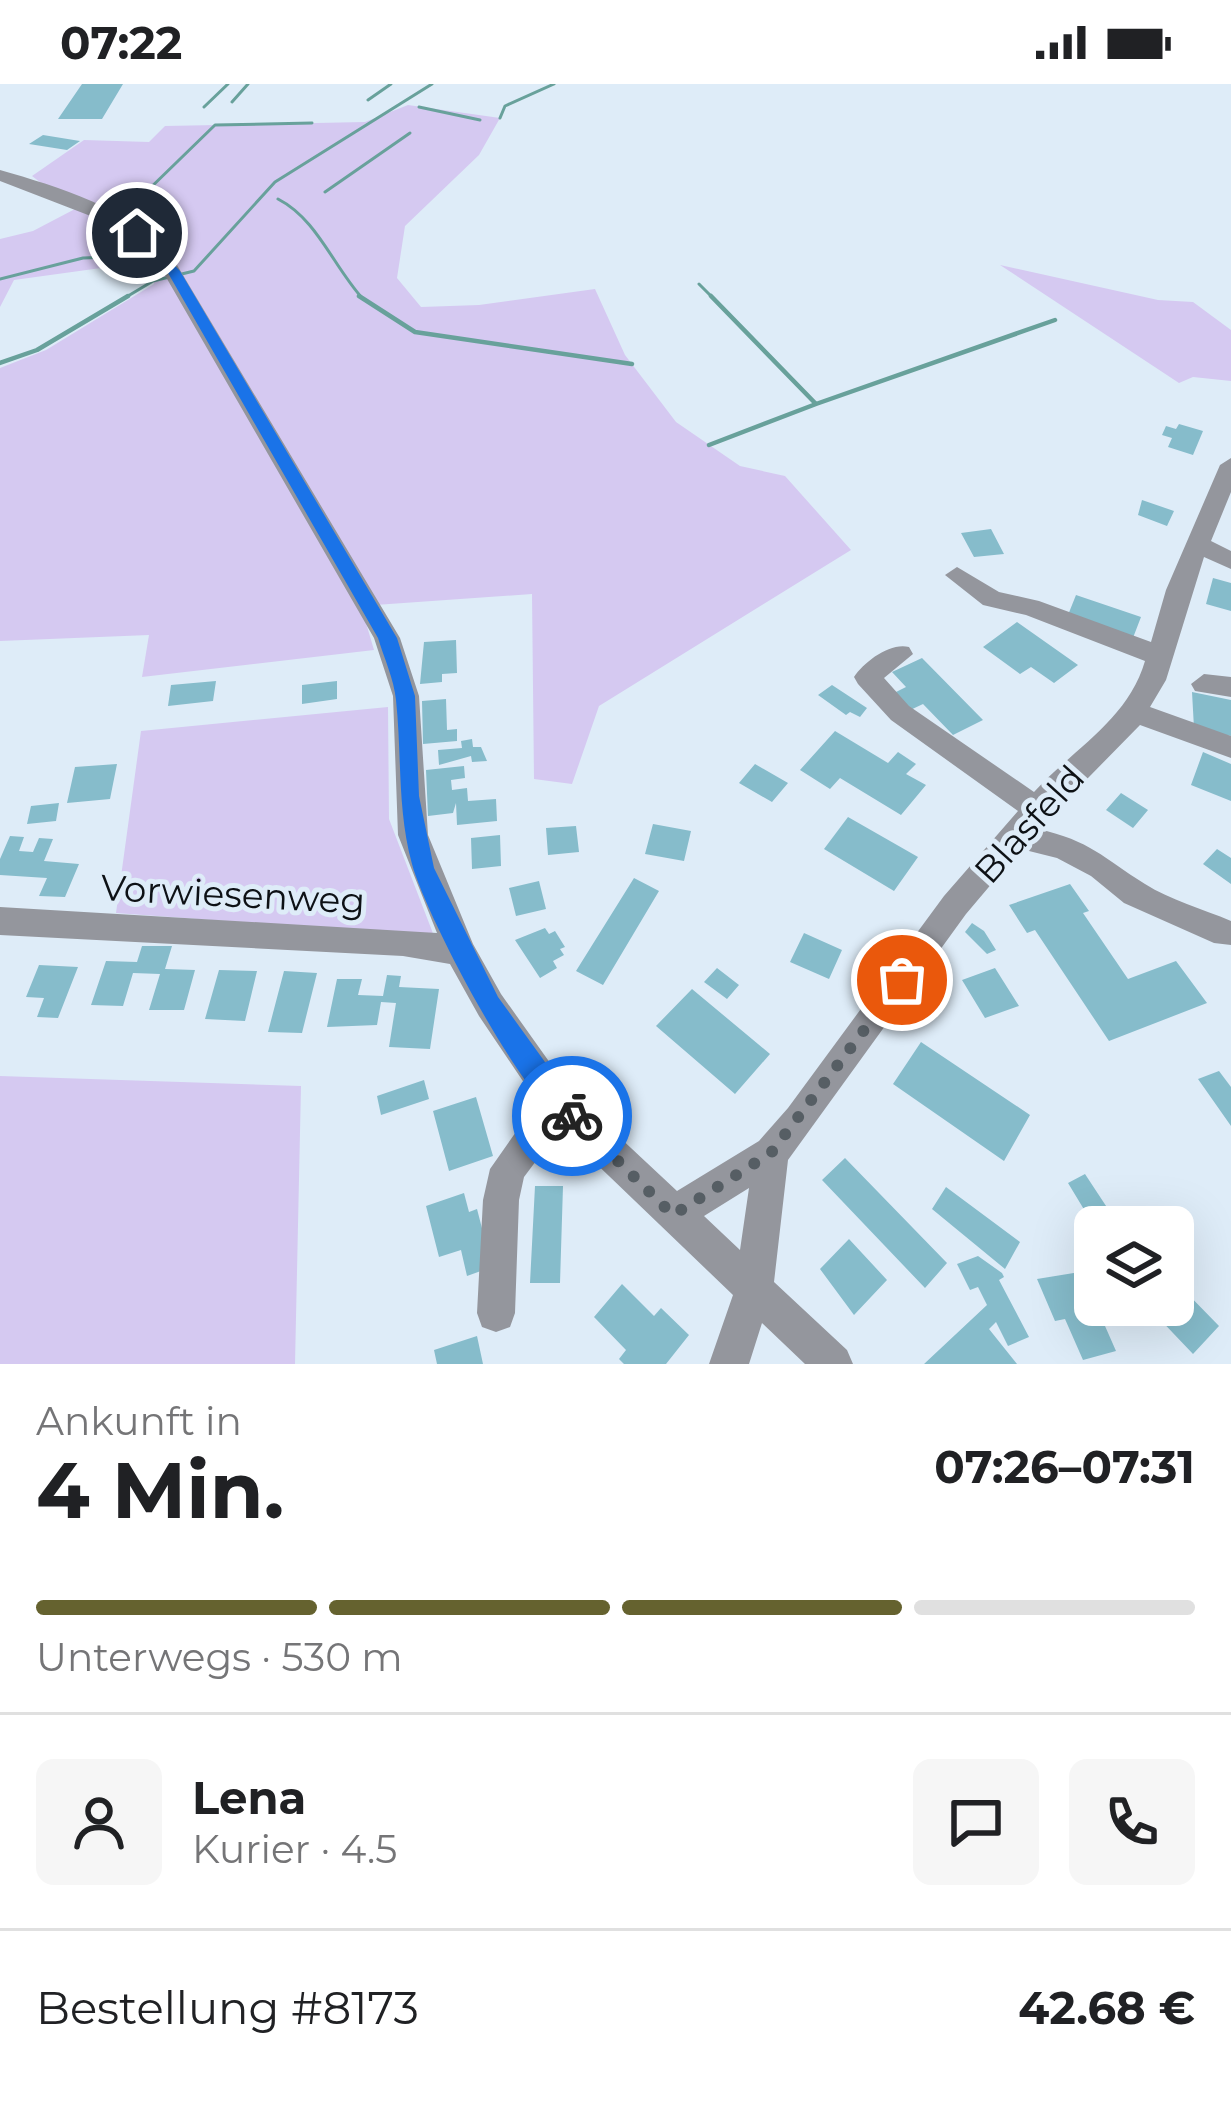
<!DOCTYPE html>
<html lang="de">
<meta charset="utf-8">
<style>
body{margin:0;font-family:Montserrat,sans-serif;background:#f6f6f6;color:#202124;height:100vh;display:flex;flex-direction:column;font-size:45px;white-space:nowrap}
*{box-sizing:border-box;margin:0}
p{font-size:39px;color:#757577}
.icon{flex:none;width:66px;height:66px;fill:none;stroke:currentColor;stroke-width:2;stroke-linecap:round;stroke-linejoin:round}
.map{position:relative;height:1280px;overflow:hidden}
.panel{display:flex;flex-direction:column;background:#fff;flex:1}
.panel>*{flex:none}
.buttons{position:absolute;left:1074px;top:1122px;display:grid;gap:24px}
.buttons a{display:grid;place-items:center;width:120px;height:120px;border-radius:18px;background:#fff;box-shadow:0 12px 48px #0002;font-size:60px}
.pin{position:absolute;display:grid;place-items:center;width:102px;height:102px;color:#fff;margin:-51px;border:6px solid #fff;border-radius:50%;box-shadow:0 3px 12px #0007}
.courier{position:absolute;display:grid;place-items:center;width:120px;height:120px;margin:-60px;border:9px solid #1a73e8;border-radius:50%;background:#fff;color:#222;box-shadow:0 3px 15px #0007}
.head em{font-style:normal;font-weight:700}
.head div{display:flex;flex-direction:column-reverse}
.head{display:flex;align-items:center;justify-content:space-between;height:204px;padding:0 36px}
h1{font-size:78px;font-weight:700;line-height:90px}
.bar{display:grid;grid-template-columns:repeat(4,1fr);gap:18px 12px;align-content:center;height:144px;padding:0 36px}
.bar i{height:15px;border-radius:9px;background:#e0e0e0}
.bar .on{background:#65622f}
.bar p{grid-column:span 4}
.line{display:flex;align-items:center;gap:30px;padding:0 36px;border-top:3px solid #e0e0e0}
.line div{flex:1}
.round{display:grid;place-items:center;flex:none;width:126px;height:126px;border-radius:18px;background:#f6f6f6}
.status{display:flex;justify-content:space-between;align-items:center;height:84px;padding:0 60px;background:#fff;direction:ltr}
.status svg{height:33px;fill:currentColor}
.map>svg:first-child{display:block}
.green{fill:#d5c9f1}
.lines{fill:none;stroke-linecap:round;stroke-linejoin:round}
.stream-far1{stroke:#68a19b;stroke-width:3}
.stream{stroke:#68a19b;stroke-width:4.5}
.building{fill:#86bccb}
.minor{fill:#94969d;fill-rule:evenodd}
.route{fill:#1a73e8}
.done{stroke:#565e64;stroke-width:12;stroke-dasharray:0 21.6}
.labels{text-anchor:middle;stroke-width:10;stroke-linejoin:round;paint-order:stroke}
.street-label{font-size:36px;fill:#0d1115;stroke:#deecf8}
</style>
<div class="status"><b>07:22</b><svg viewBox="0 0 49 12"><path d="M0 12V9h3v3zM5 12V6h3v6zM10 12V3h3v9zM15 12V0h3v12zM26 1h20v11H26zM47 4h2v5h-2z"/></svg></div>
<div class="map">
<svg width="1231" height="1280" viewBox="0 0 1231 1280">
<rect width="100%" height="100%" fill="#deecf8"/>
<path class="green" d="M408,21l92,13 -21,37 -74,71 -8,52 24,29 58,-2 116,-16 30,66 51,67 64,44 45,10 66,74 -252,156 -27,78 -38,-5 -2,-185 -171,12 13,44 -232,27 7,-42 -149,6v-273l46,-18 108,-66 5,-24 -145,20 -14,27v-68l33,-8 42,-22 -43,-33 52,-36 65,2 16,-16 200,-4z
M1000,181l158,35 35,2 38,28v51l-38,-4 -14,6z
M388,623l1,112 45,117 -318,-23 25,-182z
M0,992l301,10 -6,278h-295z"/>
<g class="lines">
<path class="stream-far1" d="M368,16l23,-16
M232,18l16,-18
M204,23l24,-23
M419,23l61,13
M500,34l5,-12 49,-22
M325,108l85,-59
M142,112l73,-71 97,-2
M278,115c39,20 55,67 85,100
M0,195l83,-21 55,-2 8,3 7,22
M699,200l15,15
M123,215l30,-18 41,-10 81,-89 157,-98"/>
<path class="stream" d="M359,212l56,36 217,32
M711,212l105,108 239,-84
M0,279l37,-13 91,-54
M709,361l107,-41"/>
</g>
<path class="building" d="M82,0h41l-21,35h-44z
M43,51l37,6 -13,9 -38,-6z
M1179,340l24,7 -10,24 -25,-8 4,-9 -10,-3 4,-9 10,3z
M1142,416l32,11 -7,15 -29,-11z
M991,445l13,25 -30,3 -13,-24z
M1213,494l18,5v28l-25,-7z
M1076,511l65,22 -10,26 -65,-23z
M1017,538l61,43 -24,18 -23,-16 -11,7 -37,-27z
M456,556l1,33 -15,1v8l-22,2 4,-42z
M922,574l61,62 -30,15 -30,-31 -17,8 -16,-17 16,-8 -14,-15z
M216,597l-3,20 -45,5 3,-21z
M337,597v18l-35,5v-19z
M832,601l35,23 -7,9 -10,-5 -4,3 -28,-20z
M1192,608l39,8v36l-37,-8z
M446,615l1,31 10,-1v12l-34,3 -1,-43z
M835,647l53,32 10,-11 18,12 -10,10 20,11 -25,30 -61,-37 -10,11 -30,-19z
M472,655l1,8h8l6,14 -15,1 -1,-6 -32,9 -1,-15 24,-2 -1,-7z
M1203,668l28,12v37l-40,-16z
M117,680l-7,35 -43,4 8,-36z
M755,680l33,19 -16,19 -33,-19z
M464,682l1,12 -14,2 1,10 15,-2 1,13 28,-2 1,22 -40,4 -1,-22 -3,10 -25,3 -2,-46z
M1121,709l27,17 -15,18 -27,-18z
M59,719l-3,18 -29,3 4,-18z
M848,733l70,40 -24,34 -70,-42z
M653,740l38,7 -7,30 -39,-7z
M576,742l3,26 -31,3 -2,-27z
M500,751l1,31 -29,3 -1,-31z
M10,752l14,1 -5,14 14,1 6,-14 14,1 -9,22 35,3 -14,33 -26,-1 8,-18 -47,-3v-16z
M1217,765l14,9v26l-28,-20z
M634,794l25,13 -56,94 -27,-14z
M539,797l7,28 -30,7 -7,-28z
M1070,800l19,27 -6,2 45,66 48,-18 31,42 -98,38 -74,-111 -8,3 -18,-28z
M972,839l12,8 12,19 -9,4 -22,-22z
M545,844l4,6 6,-3 10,16 -5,2 4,6 -11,6 4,7 -17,10 -25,-38z
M804,849l38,17 -13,29 -39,-17z
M142,862h30l-7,23 30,1 -11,40h-35l11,-36 -27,-1 -10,33 -32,-1 15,-44 31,1z
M39,881l39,2 -20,51 -21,-1 7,-19 -18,-1z
M717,884l22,17 -12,14 -23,-17z
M995,884l24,38 -34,12 -23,-38z
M219,886l38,1 -12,50 -40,-2z
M284,887l33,2 -15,60 -34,-1z
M387,891l14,1 -2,11 40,2 -9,60 -41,-2 7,-44 -15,-1 -4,23 -50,2 10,-48h25l-4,16 25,1z
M692,905l78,65 -35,40 -79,-68z
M921,958l109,73 -26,46 -111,-77z
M1219,987l12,16v39l-33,-47z
M424,996l5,19 -48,16 -4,-19z
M476,1013l17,59 -44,15 -16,-60z
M845,1074l102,105 -22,25 -103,-108z
M1085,1090l25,38 -19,9 -23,-38z
M535,1102h28l-3,97h-30z
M946,1103l74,55 -15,27 -73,-60z
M464,1109l5,19 8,-3 15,58 -25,9 -6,-26 -22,7 -13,-51z
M849,1155l38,41 -33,35 -34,-46z
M978,1172l24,17 2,4 -5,3 30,57 -21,9 -12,-24 -7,7 28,35h-93l63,-59 -9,-18 -8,3 -13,-26z
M1086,1187l9,34h15l-12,5 18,41 -33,9 -18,-41 -10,2 -18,-42z
M622,1200l32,32 7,-8 28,27 -23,29h-42l-5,-5 7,-9 -32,-33z
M1179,1201l40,41 -26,28 -40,-42 6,-7h14v-14z
M477,1252l6,28h-46l-3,-14z"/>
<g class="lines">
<path class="minor" d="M0,86c59,17 129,38 171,85l229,383 19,58 9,139 45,109 28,50 69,97 107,100 82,-50 29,-33 156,-212 74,-85 -127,-91 -33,-36 -4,-7c10,-15 36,-35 55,-30l4,7 -29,24 25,28 125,86c39,-43 94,-72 111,-131l-119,-46 -43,-10 -38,-30 12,-8 42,25 40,9 112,41 15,-52 54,-125 11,-7v34l-20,49 20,10v18l-27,-12 -38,123 -16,27 81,29v22l-91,-33 -102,104c53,12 64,28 107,55 25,16 58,25 86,37v24l-17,-2 -90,-40 -33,-27 -34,-18 -36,-9 -55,65 -178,246 -14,122 73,68 6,14h-48l-43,-41 -13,41h-40l24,-69 -173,-166 -36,48 -5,23 -4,113 -5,14 -14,5 -14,-5 -5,-14 6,-113 7,-31 47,-67 -58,-86 -29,-52 -47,-8 -403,-21v-28l437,26 -39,-98 -5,-139 -19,-58 -219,-380 -54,-38 -101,-39zM749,1104l-9,62 -36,-34z
M1204,590l27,3v20l-36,-6 -4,-7z"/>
</g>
<path class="route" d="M132,146h9l39,41 217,367 18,58 4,100 15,72 64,129 86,119 -4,9 -8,4c-45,-19 -147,-215 -160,-265 -15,-55 -10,-108 -16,-164 -2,-21 -12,-42 -18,-62l-210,-365z"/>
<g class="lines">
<path class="done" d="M572,1032l101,99 98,-62 131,-173"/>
</g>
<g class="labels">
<g class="street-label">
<text transform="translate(1029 740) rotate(-48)" y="13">Blasfeld</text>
<text transform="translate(233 810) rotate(3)" y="13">Vorwiesenweg</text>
</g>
</g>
</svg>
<div class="buttons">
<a><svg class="icon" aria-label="layers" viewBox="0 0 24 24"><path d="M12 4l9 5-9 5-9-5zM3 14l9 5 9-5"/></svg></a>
</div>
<div class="pin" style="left:902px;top:896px;background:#ea580c"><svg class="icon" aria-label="bag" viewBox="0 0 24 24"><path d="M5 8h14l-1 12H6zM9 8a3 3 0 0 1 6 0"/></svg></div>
<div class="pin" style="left:137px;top:149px;background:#1f2937"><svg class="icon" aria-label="home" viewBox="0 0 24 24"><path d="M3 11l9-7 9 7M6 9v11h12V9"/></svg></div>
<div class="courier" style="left:572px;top:1032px"><svg class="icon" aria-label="bike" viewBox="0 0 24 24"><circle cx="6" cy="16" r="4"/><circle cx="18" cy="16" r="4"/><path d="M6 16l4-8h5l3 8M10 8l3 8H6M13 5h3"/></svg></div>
</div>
<section class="panel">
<div class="head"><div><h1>4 Min.</h1><p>Ankunft in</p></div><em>07:26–07:31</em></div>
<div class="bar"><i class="on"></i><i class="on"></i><i class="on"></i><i></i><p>Unterwegs · 530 m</p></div>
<div class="line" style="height:216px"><a class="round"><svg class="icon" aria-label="person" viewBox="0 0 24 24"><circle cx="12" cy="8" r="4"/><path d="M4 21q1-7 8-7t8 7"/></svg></a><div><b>Lena</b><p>Kurier · 4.5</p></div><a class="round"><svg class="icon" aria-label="chat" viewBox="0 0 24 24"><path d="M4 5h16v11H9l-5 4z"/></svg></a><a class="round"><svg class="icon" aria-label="phone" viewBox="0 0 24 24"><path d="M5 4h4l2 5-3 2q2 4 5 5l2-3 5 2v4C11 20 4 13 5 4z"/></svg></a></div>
<div class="line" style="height:156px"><div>Bestellung #8173</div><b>42.68 €</b></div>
</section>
